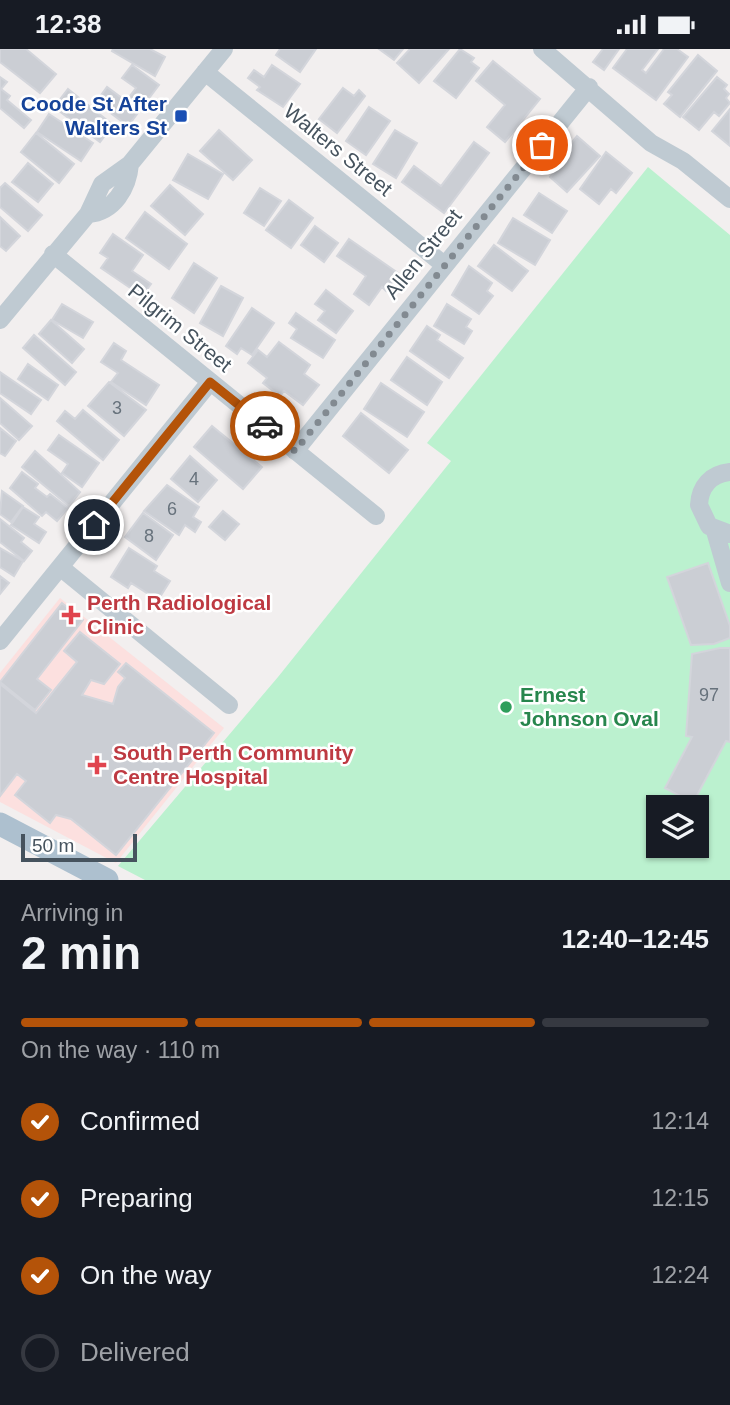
<!DOCTYPE html>
<meta charset="utf-8">
<style>
body{margin:0;font-family:Arial,sans-serif;background:#20242c;color:#f1f3f6;height:100vh;display:flex;flex-direction:column;font-size:26px;white-space:nowrap}
*{box-sizing:border-box;margin:0}
p{font-size:23px;color:#9ea1a6}
.icon{flex:none;width:38px;height:38px;fill:none;stroke:currentColor;stroke-width:2;stroke-linecap:round;stroke-linejoin:round}
.map{position:relative;height:831px;overflow:hidden}
.drawer{display:flex;flex-direction:column;background:#171b24;flex:1}
.drawer>*{flex:none}
.tools{position:absolute;left:646px;top:746px;display:grid;gap:14px}
.tools a{display:grid;place-items:center;width:63px;height:63px;border-radius:0px;background:#171b24;box-shadow:0 2px 5px #0004;font-size:35px}
.scale{position:absolute;left:21px;bottom:18px;width:116px;box-sizing:border-box;padding-left:7px;border:4px solid #46535e;border-top:0;font-size:19px;line-height:24px;white-space:nowrap;color:#46535e;-webkit-text-stroke:5px #fff;paint-order:stroke}
.pin{position:absolute;display:grid;place-items:center;width:60px;height:60px;color:#fff;margin:-30px;border:4px solid #fff;border-radius:50%;box-shadow:0 2px 7px #0007}
.courier{position:absolute;display:grid;place-items:center;width:70px;height:70px;margin:-35px;border:5px solid #b45309;border-radius:50%;background:#fff;color:#222;box-shadow:0 2px 9px #0007}
.summary em{font-style:normal;font-weight:700}
.summary div{display:flex;flex-direction:column-reverse}
.summary{display:flex;align-items:center;justify-content:space-between;height:119px;padding:0 21px}
h1{font-size:46px;font-weight:700;line-height:52px}
.bar{display:grid;grid-template-columns:repeat(4,1fr);gap:10px 7px;align-content:center;height:84px;padding:0 21px}
.bar i{height:9px;border-radius:5px;background:#363941}
.bar .current{background:#b45309}
.bar p{grid-column:span 4}
ol{padding:0 21px;list-style:none}
li{display:flex;align-items:center;gap:21px;height:77px}
li p{margin-inline-start:auto}
li .icon{padding:7px;border-radius:50%;background:#b45309;color:#fff;stroke-width:4}
li:last-child{color:#9ea1a6}
li i{width:38px;height:38px;border:4px solid #363941;border-radius:50%}
.status{display:flex;justify-content:space-between;align-items:center;height:49px;padding:0 35px;background:#171b24;direction:ltr}
.status svg{height:19px;fill:currentColor}
.map>svg:first-child{display:block}
.medical{fill:#fce0df}
.green{fill:#bbf1cf;fill-rule:evenodd}
.building{fill:#cbced4;stroke:#d3d5db;stroke-width:2}
.lines{fill:none;stroke-linecap:round;stroke-linejoin:round}
.minor{stroke:#bfcad2;stroke-width:18}
.major{stroke:#adc0cf;stroke-width:23}
.done{stroke:#828a91;stroke-width:7;stroke-dasharray:0 12.6}
.route{stroke:#b45309;stroke-width:9}
.transit-dot{fill:#1a4fb4;stroke:#fff;stroke-width:2.5}
.health-dot{fill:#e0444e;stroke:#fff;stroke-width:2.5}
.leisure-dot{fill:#2e9e5b;stroke:#fff;stroke-width:2.5}
.labels{text-anchor:middle;stroke-width:5;stroke-linejoin:round;paint-order:stroke}
.number-label{font-size:18px;fill:#67727c}
.transit-label{font-size:21px;font-weight:bold;fill:#164399;stroke:#fff;text-anchor:end}
.street-label{font-size:21px;fill:#46535e;stroke:#fff}
.health-label{font-size:21px;font-weight:bold;fill:#be3a42;stroke:#fff;text-anchor:start}
.leisure-label{font-size:21px;font-weight:bold;fill:#27864d;stroke:#fff;text-anchor:start}
</style>
<div class="status"><b>12:38</b><svg viewBox="0 0 49 12"><path d="M0 12V9h3v3zM5 12V6h3v6zM10 12V3h3v9zM15 12V0h3v12zM26 1h20v11H26zM47 4h2v5h-2z"/></svg></div>
<div class="map">
<svg width="730" height="831" viewBox="0 0 730 831">
<rect width="100%" height="100%" fill="#f2efef"/>
<path class="medical" d="M60,549l164,130 -108,135 -116,-61v-129z"/>
<path class="green" d="M648,118l82,68v645h-585l-27,-14 160,-189 173,-216 -24,-18zM658,758h38v38h-38z"/>
<path class="building" d="M0,0h26l30,25 -16,19 -40,-31z
M113,0h37l15,8 -10,19 -43,-25z
M280,0h36l-16,23 -24,-17z
M379,0h24l-9,11z
M410,0h39l-30,34 -22,-20z
M460,0l14,9 -3,4 8,6 -23,30 -22,-17z
M603,0h16l-15,21 -11,-8z
M627,0h31l-16,21 4,3 18,-24h13l11,8 -32,43 -43,-32z
M698,6l19,16 -37,46 -16,-13 8,-9 -4,-3z
M493,12l47,38 -35,43 -18,-15 18,-22 -29,-24z
M132,16l27,20 -31,41 -32,-24 11,-15 19,14 10,-13 -14,-10z
M272,16l28,19 -17,23 -26,-17 3,-3 -12,-9 6,-8 10,7z
M0,28l7,5 -6,7 9,7 -3,4 24,20 -7,8 -24,-20z
M717,28l10,8 -3,4 5,5 -3,4 4,5 -11,13 -5,-4 -15,18 -16,-13z
M343,39l11,8 5,-6 6,6 -28,37 -18,-14z
M68,40l45,36 -13,17 -46,-35z
M369,58l21,14 -24,34 -20,-14z
M730,60v37l-18,-15z
M49,65l44,29 -12,18 -44,-29z
M219,81l33,30 -19,20 -33,-29z
M395,81l22,13 -21,35 -23,-14z
M36,84l38,31 -15,19 -38,-31z
M577,87l23,20 -33,36 -17,-15 20,-22 -5,-4z
M474,93l15,11 -45,60 -42,-31 12,-16 27,20z
M606,103l26,21 -16,20 -5,-4 -12,15 -19,-15z
M188,105l35,20 -15,25 -35,-19z
M28,114l25,21 -15,18 -26,-20z
M5,134l37,32 -14,16 -28,-24v-19z
M170,136l33,29 -18,21 -34,-29z
M260,139l21,13 -17,25 -20,-13z
M539,144l28,18 -15,22 -28,-18z
M289,151l24,18 -22,30 -25,-18z
M145,163l42,32 -18,25 -43,-31z
M0,168l20,19 -14,15 -6,-5z
M513,169l37,22 -15,25 -37,-22z
M315,177l23,17 -14,19 -23,-17z
M113,185l30,21 -11,16 19,13 -9,12 -41,-28 7,-10 -8,-5z
M349,190l49,34 -12,18 -4,-4 -13,18 -15,-11 12,-18 -29,-20z
M494,196l34,26 -16,20 -34,-25z
M194,214l23,15 -23,35 -22,-15z
M469,217l23,17 -5,8 6,5 -14,18 -27,-19z
M221,237l22,12 -20,38 -23,-13z
M326,241l27,21 -17,22 -18,-13 7,-9 -10,-7z
M62,255l31,18 -10,16 -31,-18z
M447,255l24,15 -5,8 6,4 -8,13 -30,-18z
M252,259l22,15 -22,32 -11,-7 -4,6 -11,-8z
M296,264l39,27 -12,18 -32,-20 6,-9 -8,-6z
M51,271l33,29 -12,14 -33,-29z
M427,277l13,9 -3,5 26,18 -14,20 -39,-27z
M34,286l42,37 -11,13 -42,-37z
M279,293l31,23 -6,9 15,11 -16,20 -19,-14 -4,5 -17,-13 4,-5 -19,-15 10,-13 9,7z
M114,294l12,8 -5,9 38,25 -13,20 -35,-23 7,-9 -17,-11z
M407,308l35,25 -15,23 -36,-25z
M28,315l30,21 -10,15 -30,-21z
M0,323l41,28 -10,14 -31,-21z
M109,333l37,28 -22,26 -36,-30z
M381,334l43,29 -17,25 -43,-28z
M0,349l32,28 -13,14 -19,-17z
M83,361l36,30 -16,20 -46,-39 8,-10 10,8z
M361,364l47,37 -19,23 -46,-37z
M212,377l50,41 -19,22 -49,-42z
M0,379l16,13 -11,15 -5,-3z
M59,386l40,28 -17,24 -20,-14 6,-9 -20,-14z
M35,402l45,41 -11,14 -47,-39z
M190,407l27,24 -19,22 -27,-23z
M22,423l16,12 -3,4 12,9 3,-3 18,14 -11,13 -11,-9 -4,4 -32,-28z
M167,436l32,22 -6,10 8,5 -6,10 -10,-7 -6,10 -35,-24z
M2,442l21,15 -12,16 -11,-8z
M23,458l16,10 -5,7 12,8 -7,11 -28,-18z
M223,462l16,13 -14,16 -16,-13z
M143,464l30,22 -17,25 -31,-23z
M0,470l24,19 -3,4 11,9 -8,10 -24,-19z
M0,499l23,13 -9,15 -14,-9z
M129,499l28,18 -3,5 16,10 -12,19 -27,-17 -3,5 -17,-11z
M708,514l22,63v12l-16,6 -23,1 -24,-68z
M0,527l9,7 -9,11z
M62,554l21,17 -46,59 14,11 -16,20 -35,-28z
M80,583l40,32 -16,20 -13,-4 -9,15 31,9 5,-17 7,-9 -7,-6 8,-9 88,70 -98,122 -45,-36 -15,-4 -6,8 -35,-28 11,-14 -9,-7 -17,22v-112l36,29 41,-51 -13,-11z
M720,599h10v94l-4,-1 -33,62 -28,-15 27,-51 -6,-1 6,-82z"/>
<g class="lines">
<path class="minor" d="M542,0l109,94 32,18 47,38
M205,23l238,192
M88,165c26,-2 40,-26 42,-50
M53,205l323,262
M0,271l88,-106 14,-30 28,-20 94,-115
M295,402l294,-364
M730,423c-19,2 -30,14 -31,33l10,21 21,8
M715,482l15,52
M60,518l169,138
M0,592l210,-259"/>
<path class="major" d="M0,775l107,56"/>
</g>
<g class="lines">
<path class="done" d="M265,377l30,25 247,-306"/>
<path class="route" d="M94,476l116,-143 55,44"/>
</g>
<rect class="transit-dot" x="174" y="60" width="14" height="14" rx="3.5"/>
<g class="health-dot">
<path d="M67.5 555.5h7v7h7v7h-7v7h-7v-7h-7v-7h7z"/>
<path d="M93.5 705.5h7v7h7v7h-7v7h-7v-7h-7v-7h7z"/>
</g>
<circle class="leisure-dot" cx="506" cy="658" r="7"/>
<g class="labels">
<g class="number-label">
<text x="117" y="365">3</text>
<text x="194" y="436">4</text>
<text x="172" y="466">6</text>
<text x="149" y="493">8</text>
<text x="709" y="652">97</text>
</g>
<g class="transit-label">
<text x="167" y="62">Coode St After<tspan x="167" dy="24">Walters St</tspan></text>
</g>
<g class="street-label">
<text transform="translate(338 101) rotate(39)" y="7">Walters Street</text>
<text transform="translate(423 205) rotate(-51)" y="7">Allen Street</text>
<text transform="translate(180 279) rotate(39)" y="7">Pilgrim Street</text>
</g>
<g class="health-label">
<text x="87" y="561">Perth Radiological<tspan x="87" dy="24">Clinic</tspan></text>
<text x="113" y="711">South Perth Community<tspan x="113" dy="24">Centre Hospital</tspan></text>
</g>
<g class="leisure-label">
<text x="520" y="653">Ernest<tspan x="520" dy="24">Johnson Oval</tspan></text>
</g>
</g>
</svg>
<div class="tools">
<a><svg class="icon" aria-label="layers" viewBox="0 0 24 24"><path d="M12 4l9 5-9 5-9-5zM3 14l9 5 9-5"/></svg></a>
</div>
<div class="scale">50 m</div>
<div class="pin" style="left:542px;top:96px;background:#ea580c"><svg class="icon" aria-label="bag" viewBox="0 0 24 24"><path d="M5 8h14l-1 12H6zM9 8a3 3 0 0 1 6 0"/></svg></div>
<div class="pin" style="left:94px;top:476px;background:#1f2937"><svg class="icon" aria-label="home" viewBox="0 0 24 24"><path d="M3 11l9-7 9 7M6 9v11h12V9"/></svg></div>
<div class="courier" style="left:265px;top:377px"><svg class="icon" aria-label="car" viewBox="0 0 24 24"><path d="M5 17H2v-5l4-1 3-4h7l3 4 3 1v5h-3M9 17h6M6 11h13"/><circle cx="7" cy="17" r="2"/><circle cx="17" cy="17" r="2"/></svg></div>
</div>
<section class="drawer">
<div class="summary"><div><h1>2 min</h1><p>Arriving in</p></div><em>12:40–12:45</em></div>
<div class="bar"><i class="current"></i><i class="current"></i><i class="current"></i><i></i><p>On the way · 110 m</p></div>
<ol>
<li><svg class="icon" aria-label="check" viewBox="0 0 24 24"><path d="M5 12l5 5 9-10"/></svg>Confirmed<p>12:14</p></li>
<li><svg class="icon" aria-label="check" viewBox="0 0 24 24"><path d="M5 12l5 5 9-10"/></svg>Preparing<p>12:15</p></li>
<li><svg class="icon" aria-label="check" viewBox="0 0 24 24"><path d="M5 12l5 5 9-10"/></svg>On the way<p>12:24</p></li>
<li><i></i>Delivered</li>
</ol>
</section>
